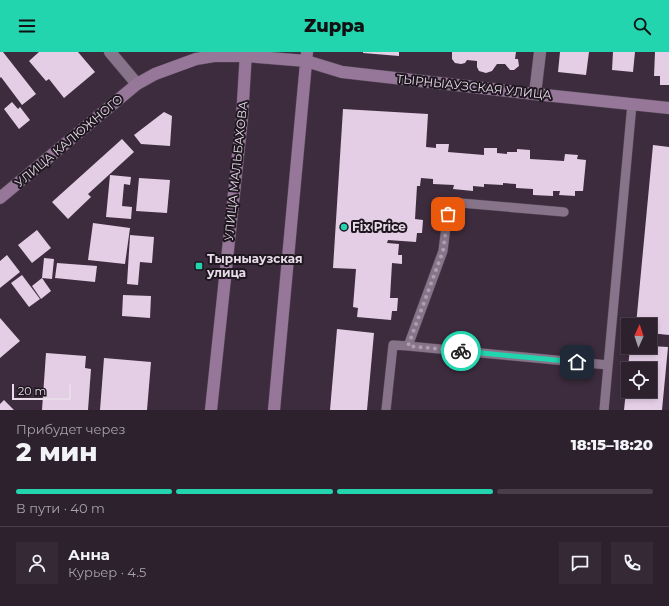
<!DOCTYPE html>
<html lang="ru">
<meta charset="utf-8">
<style>
body{margin:0;font-family:Montserrat,sans-serif;background:#362936;color:#f1f3f6;height:100vh;display:flex;flex-direction:column;font-size:15px;white-space:nowrap}
*{box-sizing:border-box;margin:0}
p{font-size:13px;color:#a7a3aa}
.icon{flex:none;width:22px;height:22px;fill:none;stroke:currentColor;stroke-width:2;stroke-linecap:round;stroke-linejoin:round}
.map{position:relative;height:358px;overflow:hidden}
.side{display:flex;flex-direction:column;background:#2e212e;flex:1}
.side>*{flex:none}
.needle{width:26px;rotate:3deg}
.tools{position:absolute;left:621px;top:266px;display:grid;gap:8px}
.tools a{display:grid;place-items:center;width:36px;height:36px;border-radius:0px;background:#2e212e;box-shadow:0 2px 6px #0003,0 0 0 1px #493e4a;font-size:20px}
.scale{position:absolute;left:12px;bottom:10px;width:59px;box-sizing:border-box;padding-left:4px;border:2px solid #e7dce8;border-top:0;font-size:11px;line-height:14px;white-space:nowrap;color:#e7dce8;-webkit-text-stroke:3px #1f1720;paint-order:stroke}
.pin{position:absolute;display:grid;place-items:center;width:34px;height:34px;color:#fff;margin:-17px;border-radius:8px;box-shadow:0 2px 6px #0006}
.courier{position:absolute;display:grid;place-items:center;width:40px;height:40px;margin:-20px;border:3px solid #22d5af;border-radius:50%;background:#fff;color:#222;box-shadow:0 1px 5px #0007}
.head em{font-style:normal;font-weight:800}
.head div{display:flex;flex-direction:column-reverse}
.head{display:flex;align-items:center;justify-content:space-between;height:68px;padding:0 16px}
h1{font-size:26px;font-weight:800;line-height:30px}
.bar{display:grid;grid-template-columns:repeat(4,1fr);gap:6px 4px;align-content:center;height:48px;padding:0 16px}
.bar i{height:5px;border-radius:3px;background:#493e4a}
.bar .active{background:#22d5af}
.bar p{grid-column:span 4}
.line{display:flex;align-items:center;gap:10px;padding:0 16px;border-top:1px solid #493e4a}
.line div{flex:1}
.round{display:grid;place-items:center;flex:none;width:42px;height:42px;border-radius:0px;background:#362936}
header{display:flex;justify-content:space-between;align-items:center;height:52px;padding:0 16px;background:#22d5af;color:#111;font-size:18px;font-weight:800}
.map>svg:first-child{display:block}
.building{fill:#e4cee6}
.lines{fill:none;stroke-linecap:round;stroke-linejoin:round}
.lane-casing{stroke:#564858;stroke-width:10}
.street-casing{stroke:#564858;stroke-width:13}
.secondary-casing{stroke:#564858;stroke-width:13}
.lane{stroke:#88748a;stroke-width:9}
.street{stroke:#88748a;stroke-width:12}
.secondary{stroke:#967799;stroke-width:12}
.done{stroke:#ac9eac;stroke-width:4;stroke-dasharray:0 7.2}
.route{stroke:#22d5af;stroke-width:5}
.poi-dot{fill:#22d5af;stroke:#1f1720;stroke-width:1.5}
.labels{text-anchor:middle;stroke-width:4;stroke-linejoin:round;paint-order:stroke}
.street-label{font-size:12px;fill:#e7dce8;stroke:#1f1720}
.poi-label{font-size:12px;font-weight:bold;fill:#e7dce8;stroke:#1f1720;text-anchor:start}
</style>
<header><svg class="icon" aria-label="menu" viewBox="0 0 24 24"><path d="M4 6h16M4 12h16M4 18h16"/></svg>Zuppa<svg class="icon" aria-label="search" viewBox="0 0 24 24"><circle cx="10" cy="10" r="6"/><path d="M15 15l6 6"/></svg></header>
<div class="map">
<svg width="669" height="358" viewBox="0 0 669 358">
<rect width="100%" height="100%" fill="#3d2c3e"/>
<path class="building" d="M0,0h3l33,42 -14,11 -21,-28 -1,1z
M39,0h39l17,20 -31,26 -15,-19 -3,2 -17,-20z
M363,0h36v4l-36,-3z
M452,0h64l-1,7h3l1,7 -5,4h-4l-5,-6h-8l-5,7 -6,2 -7,-2 -2,-4v-6l-10,-1 -2,3 -4,1 -6,-1 -3,-4z
M560,0h29l-3,23 -28,-3z
M613,0h22l-2,20 -21,-2z
M655,0h14v33h-9v-9h-6z
M12,50l6,7 2,-2 10,13 -11,9 -15,-20z
M343,57l85,5 -2,33 10,1v-4h13l-1,8 36,3v-7h13v5l10,1v-2h10v-3l13,1v9l34,2 1,-7 13,1 -1,4 9,1 -3,31h-8v5l-16,-1 1,-4h-7v5l-20,-1v-6l-17,-1v-4l-13,-1v2l-19,-1v3l-11,-1v5l-20,-2 1,-4 -21,-1v-5l-12,-1 -1,8h-3l-2,33 8,1 -1,13h-5l-1,9 -28,-2 -1,3 12,1 -1,11h4v9l-10,-1 -2,35h8l-1,13h-5l-1,9 -34,-3 1,-9 -5,-1 3,-38 -23,-1z
M164,60l8,4 -2,30 -29,-2 -7,-9z
M122,87l12,13 -46,42 3,3 -23,22 -16,-17z
M653,93l16,2v188l-19,-2v-8h-14z
M110,123l21,2 -1,8 -6,-1 -2,22 10,1 -1,12 -25,-2z
M139,126l31,2 -3,33 -31,-2z
M93,171l37,5 -5,36 -37,-4z
M37,178l14,18 -19,15 -14,-18z
M130,183l24,2 -2,26 -12,-1 -2,23 -11,-1z
M7,203l13,17 -20,16v-27z
M44,206l10,1 -2,20 -10,-1 9,13 -10,8 -9,-13 10,-8z
M57,211l40,3 -2,16 -40,-4z
M22,223l18,24 -11,8 -18,-24z
M123,243l28,1 -1,22 -28,-2z
M0,266l20,23 -20,17z
M337,277l37,4 -7,77h-37z
M650,294l18,1 -6,63h-38l3,-29h1v10h22v-22h-22l2,-22h20z
M46,301l40,3 -1,12 6,1 -3,41h-46z
M104,306l47,4 -4,48h-47z
M4,348l10,10h-14v-6z"/>
<g class="lines">
<defs>
<path id="lane" d="M408,294l200,19
M386,358l7,-65 15,1 35,-95 6,-49 115,10
M604,358l28,-306"/>
<path id="street" d="M110,0l27,32
M535,42l5,-42"/>
<path id="secondary" d="M0,146l137,-114 18,-10 41,-15 18,-3h32l60,5 36,11 193,22 134,14
M211,358l31,-292 4,-66
M274,358l33,-358"/>
</defs>
<use href="#lane" class="lane-casing"/>
<use href="#street" class="street-casing"/>
<use href="#secondary" class="secondary-casing"/>
<use href="#lane" class="lane"/>
<use href="#street" class="street"/>
<use href="#secondary" class="secondary"/>
</g>
<g class="lines">
<path class="done" d="M448,162l-5,37 -35,95 53,5"/>
<path class="route" d="M461,299l116,11"/>
</g>
<g class="poi-dot">
<circle cx="344" cy="175" r="4"/>
<rect x="195" y="210" width="8" height="8" rx="2"/>
</g>
<g class="labels">
<g class="street-label">
<text transform="translate(474 35) rotate(6)" y="4">ТЫРНЫАУЗСКАЯ УЛИЦА</text>
<text transform="translate(69 89) rotate(-40)" y="4">УЛИЦА КАЛЮЖНОГО</text>
<text transform="translate(236 119) rotate(-84)" y="4">УЛИЦА МАЛЬБАХОВА</text>
</g>
<g class="poi-label">
<text x="352" y="179">Fix Price</text>
<text x="207" y="211">Тырныаузская<tspan x="207" dy="14">улица</tspan></text>
</g>
</g>
</svg>
<div class="tools">
<a><svg class="needle" viewBox="-14 -14 28 28"><path d="M0-13l5 13h-10z" fill="#e53935"/><path d="M0 13l5-13h-10z" fill="#a7a3aa"/></svg></a>
<a><svg class="icon" aria-label="locate" viewBox="0 0 24 24"><circle cx="12" cy="12" r="6"/><path d="M12 2v4M12 18v4M2 12h4M18 12h4"/></svg></a>
</div>
<div class="scale">20 m</div>
<div class="pin" style="left:448px;top:162px;background:#ea580c"><svg class="icon" aria-label="bag" viewBox="0 0 24 24"><path d="M5 8h14l-1 12H6zM9 8a3 3 0 0 1 6 0"/></svg></div>
<div class="pin" style="left:577px;top:310px;background:#1f2937"><svg class="icon" aria-label="home" viewBox="0 0 24 24"><path d="M3 11l9-7 9 7M6 9v11h12V9"/></svg></div>
<div class="courier" style="left:461px;top:299px"><svg class="icon" aria-label="bike" viewBox="0 0 24 24"><circle cx="6" cy="16" r="4"/><circle cx="18" cy="16" r="4"/><path d="M6 16l4-8h5l3 8M10 8l3 8H6M13 5h3"/></svg></div>
</div>
<section class="side">
<div class="head"><div><h1>2 мин</h1><p>Прибудет через</p></div><em>18:15–18:20</em></div>
<div class="bar"><i class="active"></i><i class="active"></i><i class="active"></i><i></i><p>В пути · 40 m</p></div>
<div class="line" style="height:72px"><a class="round"><svg class="icon" aria-label="person" viewBox="0 0 24 24"><circle cx="12" cy="8" r="4"/><path d="M4 21q1-7 8-7t8 7"/></svg></a><div><b>Анна</b><p>Курьер · 4.5</p></div><a class="round"><svg class="icon" aria-label="chat" viewBox="0 0 24 24"><path d="M4 5h16v11H9l-5 4z"/></svg></a><a class="round"><svg class="icon" aria-label="phone" viewBox="0 0 24 24"><path d="M5 4h4l2 5-3 2q2 4 5 5l2-3 5 2v4C11 20 4 13 5 4z"/></svg></a></div>
</section>
